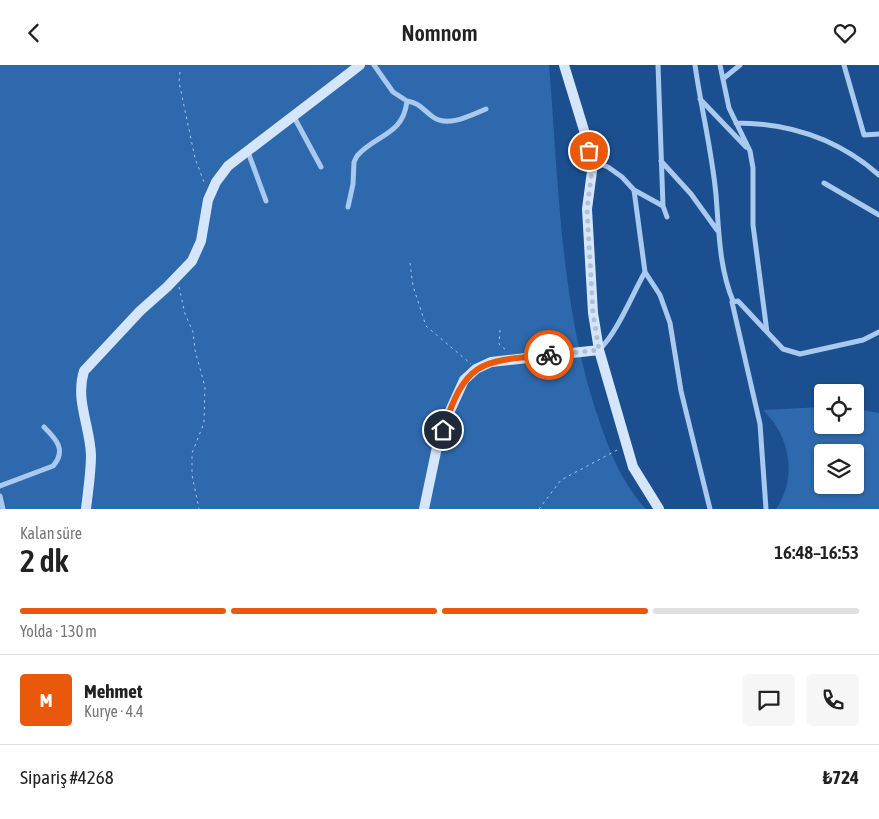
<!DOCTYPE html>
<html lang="tr">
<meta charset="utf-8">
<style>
body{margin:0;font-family:"Asap Condensed",sans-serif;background:#f6f6f6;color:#222;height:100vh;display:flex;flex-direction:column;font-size:19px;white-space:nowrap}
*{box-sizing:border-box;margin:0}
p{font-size:16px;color:#767676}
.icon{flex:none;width:28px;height:28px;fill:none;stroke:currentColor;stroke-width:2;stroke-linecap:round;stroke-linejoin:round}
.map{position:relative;height:444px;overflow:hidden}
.drawer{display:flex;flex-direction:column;background:#fff;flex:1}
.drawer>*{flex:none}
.tools{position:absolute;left:814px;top:319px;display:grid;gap:10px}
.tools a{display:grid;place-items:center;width:50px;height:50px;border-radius:5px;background:#fff;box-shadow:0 1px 4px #0004;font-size:25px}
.pin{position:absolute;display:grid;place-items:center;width:42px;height:42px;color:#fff;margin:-21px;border:2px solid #fff;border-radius:50%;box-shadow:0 1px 5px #0007}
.courier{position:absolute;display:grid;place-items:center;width:50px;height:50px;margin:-25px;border:4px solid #ea580c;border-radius:50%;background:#fff;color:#222;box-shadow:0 1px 6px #0007}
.headline em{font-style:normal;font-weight:600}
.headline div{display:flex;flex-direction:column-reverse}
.headline{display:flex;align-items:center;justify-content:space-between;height:85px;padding:0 20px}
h1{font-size:32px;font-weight:600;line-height:38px}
.bar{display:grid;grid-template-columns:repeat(4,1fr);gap:8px 5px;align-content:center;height:60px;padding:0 20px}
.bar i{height:6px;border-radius:4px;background:#e0e0e0}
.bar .selected{background:#ea580c}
.bar p{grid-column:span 4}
.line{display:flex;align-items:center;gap:12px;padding:0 20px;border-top:1px solid #e0e0e0}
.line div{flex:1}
.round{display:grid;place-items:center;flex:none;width:52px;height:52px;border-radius:5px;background:#f6f6f6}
header{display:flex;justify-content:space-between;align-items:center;height:65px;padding:0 20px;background:#fff;font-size:22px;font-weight:600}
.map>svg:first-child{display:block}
.green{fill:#2e69ad;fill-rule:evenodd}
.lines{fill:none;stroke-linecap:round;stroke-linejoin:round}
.path{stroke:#a9c9ee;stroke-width:1;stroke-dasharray:2.5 4;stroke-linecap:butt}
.street{stroke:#a9c9ee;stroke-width:5}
.secondary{stroke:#d6e6fa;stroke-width:10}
.done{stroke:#afc1d8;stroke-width:5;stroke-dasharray:0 9}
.route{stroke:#ea580c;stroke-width:6}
</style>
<header><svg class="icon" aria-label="back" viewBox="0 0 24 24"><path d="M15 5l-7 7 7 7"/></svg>Nomnom<svg class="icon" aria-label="heart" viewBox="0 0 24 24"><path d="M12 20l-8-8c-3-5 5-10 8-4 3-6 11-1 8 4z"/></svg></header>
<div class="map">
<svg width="879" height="444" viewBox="0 0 879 444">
<rect width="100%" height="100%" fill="#1b4f8f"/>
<path class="green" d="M0,0h549c10,120 11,244 51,358 11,32 23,61 46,86h-646z
M822,342v18h33v-16l24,4v96h-103c22,-32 14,-73 -13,-99zM822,388h33v32h-33z"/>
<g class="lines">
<path class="path" d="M180,7l-1,10 16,76 10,27
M410,198l3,23 13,40 45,38
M179,222l6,27 8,18 2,18 10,37 -1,36 -12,30v22l7,34
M500,265l-1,14 8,7
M539,444l22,-29 58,-31"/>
<path class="street" d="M658,0l5,141 4,11
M695,0c6,43 17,86 21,130 3,36 3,72 17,106
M720,0l9,43 21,43 3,17v57l14,107
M844,0l20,70 15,-1
M724,13l16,-13
M700,34l46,48
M407,36c13,2 16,9 26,16 15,11 38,-2 53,-8
M294,52l27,50
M736,58c54,0 102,16 143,52
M248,87l18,49
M591,96l17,6 14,10 12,13 11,82 15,23 10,28 11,68 29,118
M661,96l30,33 26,36
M824,118l55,32
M634,125l29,16
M348,142l5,-23 1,-22 3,-6c19,-22 46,-20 50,-55l-14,-9 -19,-27
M599,285c18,-17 33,-55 46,-78
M0,421l53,-20c14,-16 3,-27 -9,-39
M0,431l3,13
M766,444l-6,-85 -28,-122 6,-1 45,48 17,5 63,-14 16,-8"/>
<path class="secondary" d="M564,0l23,75 5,31 -5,38 6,104 6,37 34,117 26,42
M86,444c2,-18 5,-36 5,-54 -1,-29 -16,-55 -7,-84l56,-60 27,-24 25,-26 9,-20 7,-41 8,-18 12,-16 132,-101
M424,444l13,-62 12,-34 15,-33 12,-11 15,-7 108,-12"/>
</g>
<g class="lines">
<path class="done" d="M549,290l50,-5 -6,-37 -4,-69 -2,-35 5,-38 -3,-20"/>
<path class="route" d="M443,365c23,-70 37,-69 106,-75"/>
</g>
</svg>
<div class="tools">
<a><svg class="icon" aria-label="locate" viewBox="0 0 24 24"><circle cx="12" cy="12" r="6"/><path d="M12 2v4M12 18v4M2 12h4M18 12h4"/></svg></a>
<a><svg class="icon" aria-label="layers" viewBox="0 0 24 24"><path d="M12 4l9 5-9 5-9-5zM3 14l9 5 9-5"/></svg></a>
</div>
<div class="pin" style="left:589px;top:86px;background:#ea580c"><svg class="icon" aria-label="bag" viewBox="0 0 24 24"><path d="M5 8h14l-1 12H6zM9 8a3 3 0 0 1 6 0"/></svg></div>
<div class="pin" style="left:443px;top:365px;background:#1f2937"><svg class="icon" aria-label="home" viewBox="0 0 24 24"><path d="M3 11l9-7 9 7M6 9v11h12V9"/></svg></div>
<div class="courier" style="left:549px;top:290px"><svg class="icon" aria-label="bike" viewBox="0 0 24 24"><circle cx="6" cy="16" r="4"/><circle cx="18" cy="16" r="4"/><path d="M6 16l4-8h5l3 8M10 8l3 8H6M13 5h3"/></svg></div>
</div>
<section class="drawer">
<div class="headline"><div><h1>2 dk</h1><p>Kalan süre</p></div><em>16:48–16:53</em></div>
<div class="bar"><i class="selected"></i><i class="selected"></i><i class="selected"></i><i></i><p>Yolda · 130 m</p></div>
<div class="line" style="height:90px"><b class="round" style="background:#ea580c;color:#fff">M</b><div><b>Mehmet</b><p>Kurye · 4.4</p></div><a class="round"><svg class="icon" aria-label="chat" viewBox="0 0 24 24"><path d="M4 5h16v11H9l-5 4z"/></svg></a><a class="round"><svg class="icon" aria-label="phone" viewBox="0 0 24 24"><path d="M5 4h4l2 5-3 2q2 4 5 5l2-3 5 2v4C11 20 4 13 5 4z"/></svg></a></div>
<div class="line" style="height:65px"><div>Sipariş #4268</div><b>₺724</b></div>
</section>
